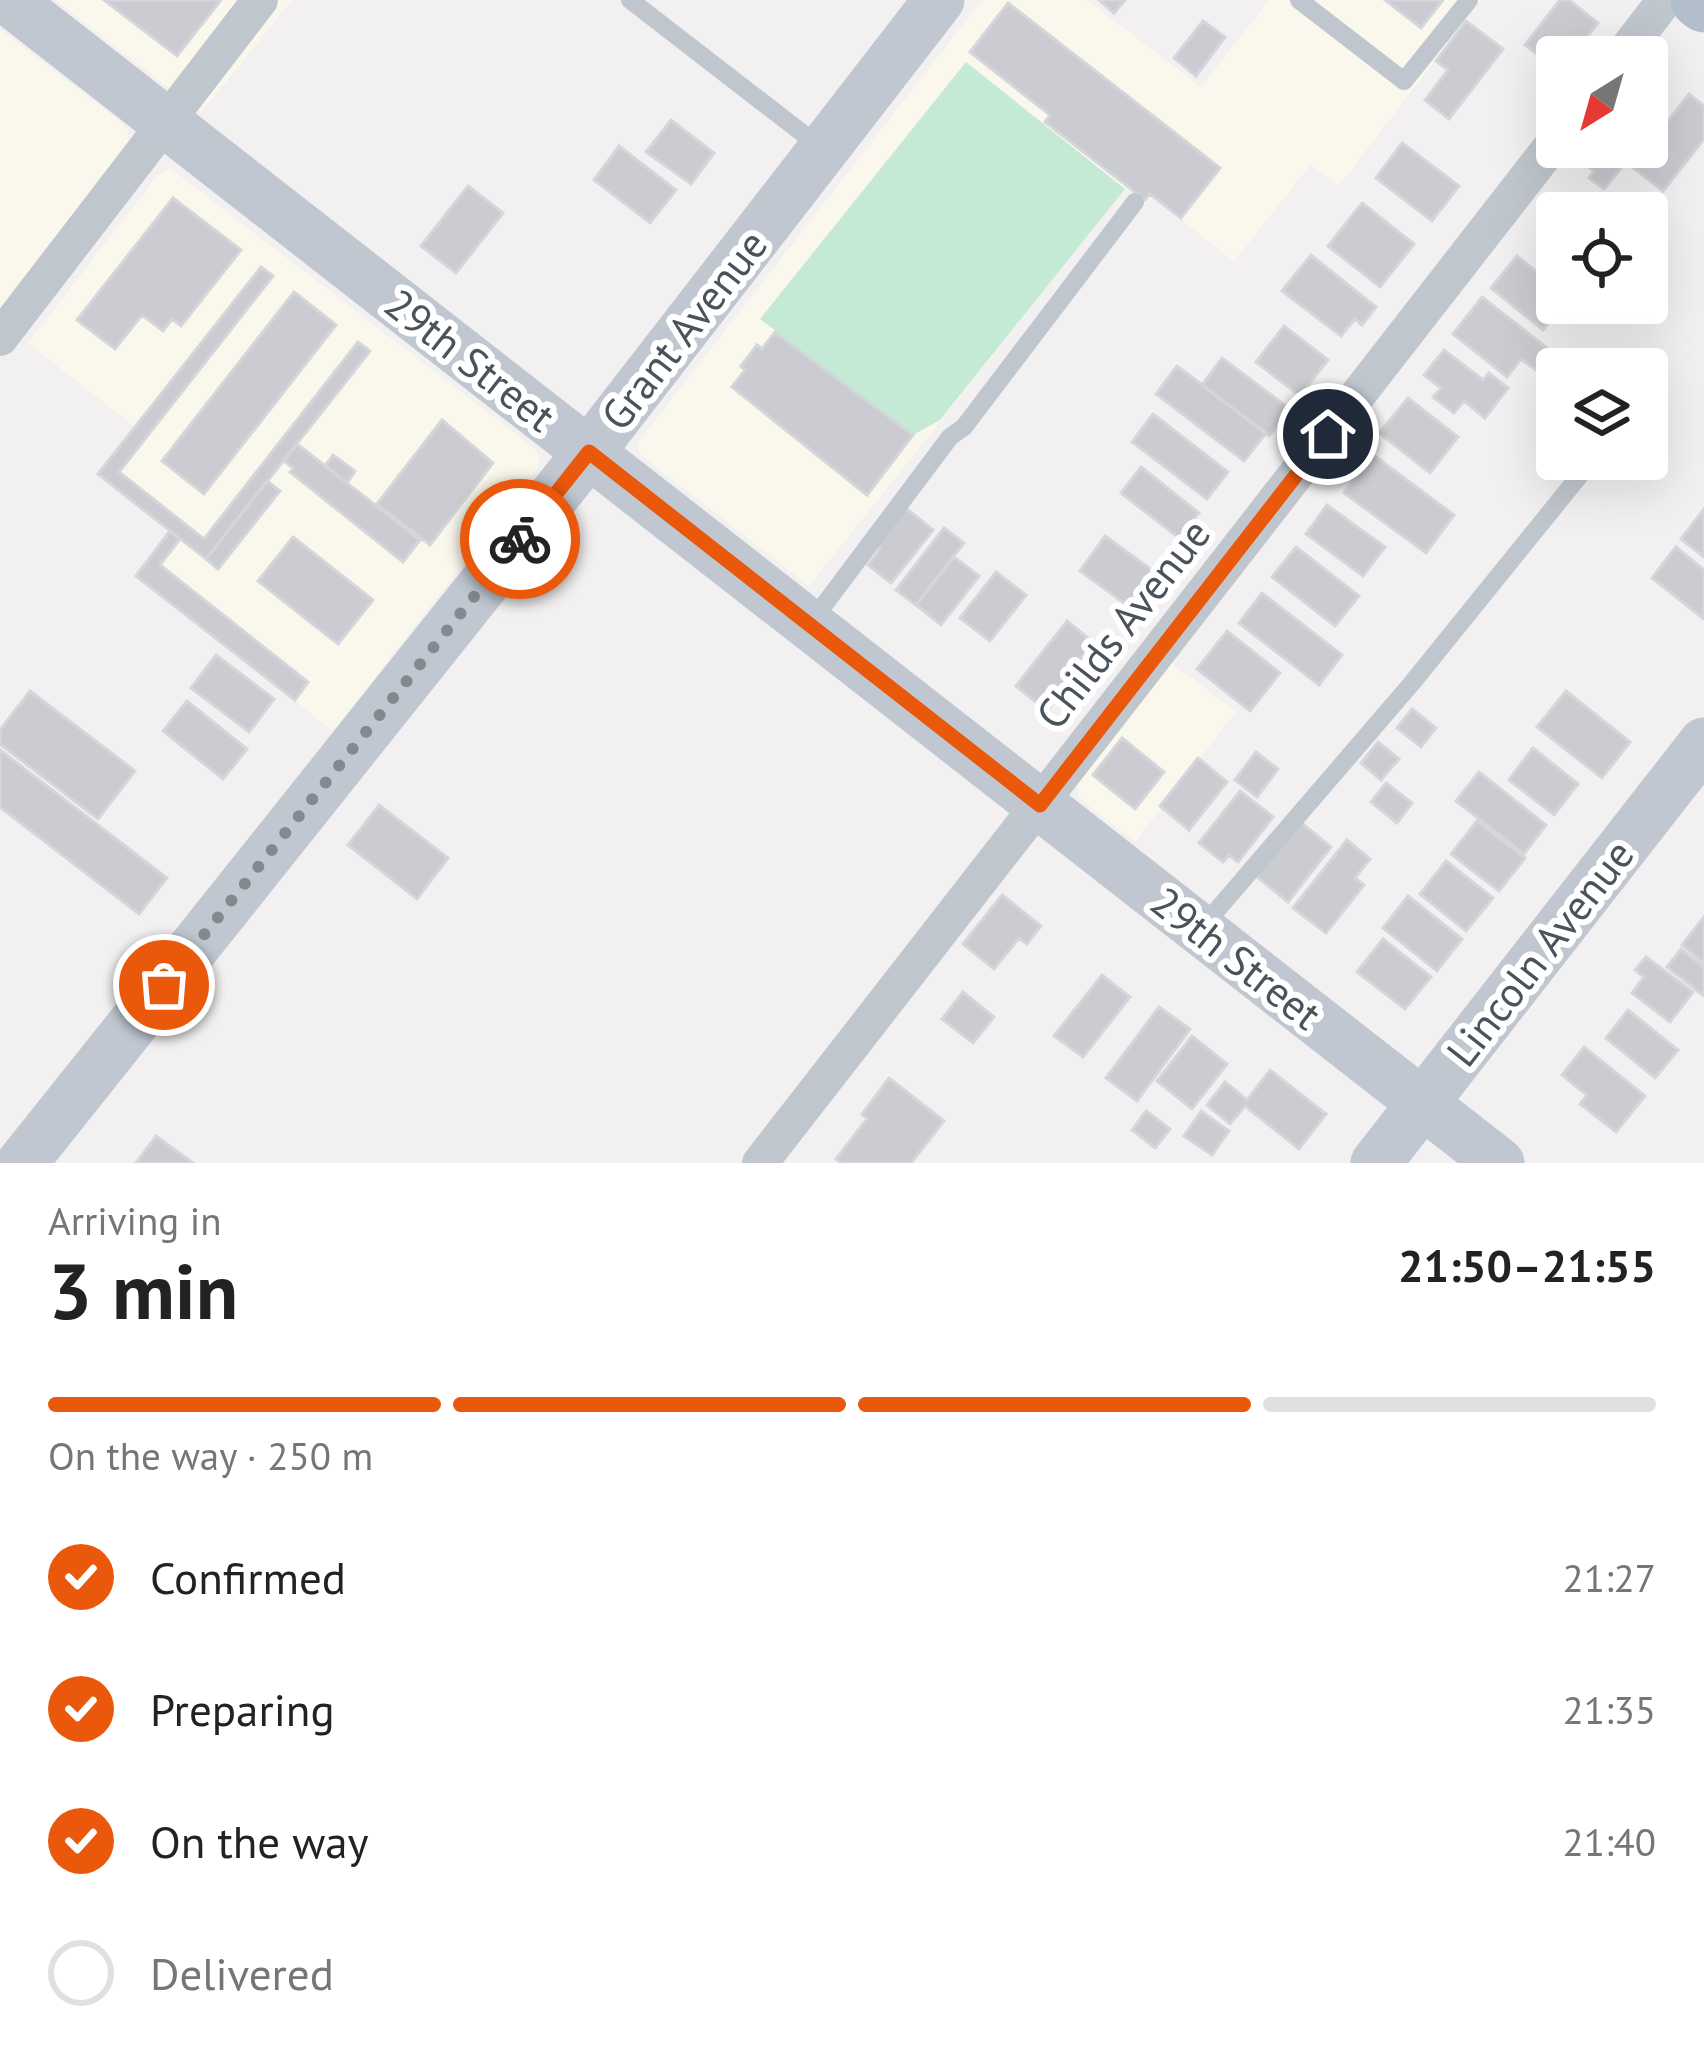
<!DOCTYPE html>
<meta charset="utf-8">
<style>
body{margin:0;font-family:"PT Sans",sans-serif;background:#f6f6f6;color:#222;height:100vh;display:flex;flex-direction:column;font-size:45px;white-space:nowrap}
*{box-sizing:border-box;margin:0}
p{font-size:39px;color:#767676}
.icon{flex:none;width:66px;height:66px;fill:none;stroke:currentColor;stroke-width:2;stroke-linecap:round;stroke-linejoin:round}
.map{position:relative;height:1163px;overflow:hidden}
.drawer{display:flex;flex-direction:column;background:#fff;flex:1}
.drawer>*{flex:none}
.needle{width:78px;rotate:217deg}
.fabs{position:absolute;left:1536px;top:36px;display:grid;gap:24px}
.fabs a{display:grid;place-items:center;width:132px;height:132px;border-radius:12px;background:#fff;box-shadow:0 12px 48px #0002;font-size:60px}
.pin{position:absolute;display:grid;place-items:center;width:102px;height:102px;color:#fff;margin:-51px;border:6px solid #fff;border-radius:50%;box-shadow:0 3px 12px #0007}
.courier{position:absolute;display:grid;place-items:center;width:120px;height:120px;margin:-60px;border:9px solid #ea580c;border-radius:50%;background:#fff;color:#222;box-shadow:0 3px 15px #0007}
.summary em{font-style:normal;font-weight:600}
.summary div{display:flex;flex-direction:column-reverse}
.summary{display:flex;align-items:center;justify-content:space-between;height:204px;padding:0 48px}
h1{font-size:78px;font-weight:600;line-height:90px}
.bar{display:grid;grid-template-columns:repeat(4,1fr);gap:18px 12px;align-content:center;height:144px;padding:0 48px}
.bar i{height:15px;border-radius:9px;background:#e0e0e0}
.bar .active{background:#ea580c}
.bar p{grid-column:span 4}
ol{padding:0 48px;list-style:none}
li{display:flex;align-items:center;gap:36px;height:132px}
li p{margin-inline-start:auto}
li .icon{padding:12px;border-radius:50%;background:#ea580c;color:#fff;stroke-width:4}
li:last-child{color:#767676}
li i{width:66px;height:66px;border:6px solid #e0e0e0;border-radius:50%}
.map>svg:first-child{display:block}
.commercial{fill:#faf7ec}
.green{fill:#c4ead5}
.building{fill:#cbccd2;stroke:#d5d6da;stroke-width:3}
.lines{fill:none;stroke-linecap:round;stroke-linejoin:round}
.lane{stroke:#c0c6cd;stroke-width:18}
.street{stroke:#c0c6cd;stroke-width:36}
.secondary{stroke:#c0c7d1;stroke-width:51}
.primary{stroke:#b3becb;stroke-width:57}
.done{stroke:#85898f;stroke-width:12;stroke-dasharray:0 21.6}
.route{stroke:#ea580c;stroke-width:15}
.labels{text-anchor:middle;stroke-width:12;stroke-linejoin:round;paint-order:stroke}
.street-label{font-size:42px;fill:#4a525b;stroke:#fff}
</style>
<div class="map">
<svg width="1704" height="1163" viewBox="0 0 1704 1163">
<rect width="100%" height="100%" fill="#f2f0f0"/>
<path class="commercial" d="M55,0h237l-91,113z
M982,0h105l114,87 68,-87h212l-142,186 -29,-21 -76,97 -81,-65 -6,5 -22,-13 -316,397 -169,-132 -4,-9z
M0,29l113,87 14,13 2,13 -129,167z
M171,169l363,279 6,10 -4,13 -203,260 -197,-155 34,-45 -72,-57 37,-47 -107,-84 130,-168z
M1170,662l66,50 -101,130 -56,-44 -3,-13z"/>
<path class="green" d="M966,62l159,127 -185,231 -27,15 -153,-116z"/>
<path class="building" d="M104,0h117l-44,56z
M1099,0h26l-11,13z
M1385,0h58l-22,28z
M1560,0h9l29,23 -27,34h-14v13l-32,-25z
M1008,3l212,165 -39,50 -31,-24 -5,6 -100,-78 5,-7 -80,-63z
M1203,21l22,16 -29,39 -22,-18z
M1466,21l37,28 -54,70 -24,-19 23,-30 -12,-9z
M1689,94l15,12v33l-41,52 -31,-24z
M671,120l43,33 -23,31 -45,-32z
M1402,143l57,43 -27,35 -56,-43z
M619,146l57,44 -26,33 -56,-43z
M1585,147h53l-34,42 -15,-11 5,-7 -17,-13z
M468,186l35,27 -47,60 -35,-27z
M173,198l68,52 -60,76 -9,-7 -9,12 -21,-16 -27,34 -38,-29z
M1362,203l52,41 -34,43 -52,-41z
M1311,255l65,52 -14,18 -7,-6 -14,17 -59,-45z
M1517,256l40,32v15h8l-22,27 -52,-42z
M261,267l12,9 -154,196 85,67 154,-197 12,9 -164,208 -108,-85z
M294,292l42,33 -132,169 -42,-33z
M1482,297l69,54 -15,19 -15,-11 -14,18 -54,-43z
M1284,326l44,34 -28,36 -44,-34z
M775,332l138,103 -46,60 -135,-108 13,-17 -4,-4 16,-21 5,4z
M1444,350l39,30 6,-7 19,15 -23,30 -21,-17 -10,12 -21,-16 8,-9 -17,-13z
M1222,358l68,51 -21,27 -67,-51z
M1177,366l89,67 -22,28 -88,-67z
M1408,398l50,39 -28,36 -51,-40z
M1153,414l75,58 -21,27 -75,-57z
M442,420l51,43 -63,82 -53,-41z
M297,444l123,96 -17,22 -113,-90 3,-4 -9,-7z
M1372,454l82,61 -28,38 -82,-60z
M333,455l22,16 -8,12 -22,-17z
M1141,467l58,46 -20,25 -58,-45z
M267,481l13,10 -62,78 -12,-10z
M1327,505l58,42 -22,29 -57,-42z
M906,508l27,22 -42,53 -23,-18 12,-16 -5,-4z
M1704,509v48l-23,-18z
M944,528l20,15 -48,62 -20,-15z
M170,531l10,8 -20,26 148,117 -13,18 -159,-124z
M1105,536l47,34 -25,35 -47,-34z
M293,537l80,63 -35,44 -80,-63z
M1296,547l63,49 -24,30 -63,-49z
M1676,547l28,23v49l-52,-41z
M954,557l25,19 -38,49 -25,-20z
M996,572l30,23 -36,46 -30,-23z
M1262,593l80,62 -23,30 -80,-62z
M1067,621l26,21 -24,32 5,3 -27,34 -31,-25z
M1227,631l53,42 -30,38 -53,-42z
M216,655l58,44 -25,33 -58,-44z
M30,691l105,80 -37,48 -98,-75v-14z
M1566,691l64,51 -28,36 -65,-51z
M187,701l60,48 -24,30 -60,-48z
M1412,709l24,19 -15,19 -24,-19z
M1122,738l42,34 -29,37 -42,-34z
M1378,742l21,17 -18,21 -20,-17z
M1533,748l45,36 -24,31 -45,-35z
M0,750l167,128 -28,36 -139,-107z
M1256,752l22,17 -21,28 -22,-17z
M1198,758l29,24 -38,48 -29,-24z
M1479,772l67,53 -22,29 -68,-53z
M1386,783l26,20 -15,20 -26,-21z
M1240,791l33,26 -35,45 -9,-7 -6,7 -24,-19z
M379,805l69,53 -31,41 -69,-54z
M1299,821l32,26 -43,55 -33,-27z
M1477,821l48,37 -26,33 -48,-37z
M1347,840l23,19 -15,19 9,7 -38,48 -33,-25z
M1446,861l47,37 -27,33 -46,-37z
M1002,895l39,31 -14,18 -8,-6 -25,31 -31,-25z
M1408,896l54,43 -25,32 -54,-43z
M1704,917v46l-22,-18z
M1383,939l48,38 -26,32 -48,-37z
M1681,949l23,18v29l-37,-29z
M1646,957l47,35 -23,30 -38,-29 12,-16 -9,-7z
M1102,975l28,22 -47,60 -29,-21z
M963,992l31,25 -21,26 -31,-24z
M1159,1007l31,22 -53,72 -31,-23z
M1628,1010l50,40 -23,28 -49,-40z
M1192,1036l35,28 -35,45 -35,-28z
M1584,1047l61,49 -29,36 -36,-28 7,-9 -25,-20z
M1270,1070l56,44 -27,35 -54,-43 -15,18 -23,-19 18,-23 22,18z
M889,1078l55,43 -33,42h-70l-5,-4 31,-40 -5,-5z
M1146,1111l24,18 -15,19 -23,-18z
M1201,1111l28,20 -17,24 -28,-19z
M156,1136l37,27h-57z"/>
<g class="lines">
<path class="lane" d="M630,0l189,146
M1299,0l105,81 65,-81
M812,621l138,-184 14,-10 171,-225
M1204,925l208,-242 181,-224"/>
<path class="street" d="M1621,57l44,-57
M0,338l260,-338
M760,1163l797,-1024"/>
<path class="secondary" d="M9,0l1490,1163
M22,1163l567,-711 350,-452
M1376,1163l328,-420"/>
<path class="primary" d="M1699,0l5,4"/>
</g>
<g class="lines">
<path class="done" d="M164,985l356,-446"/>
<path class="route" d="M520,539l69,-87 451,353 288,-371"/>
</g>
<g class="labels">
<g class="street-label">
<text transform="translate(684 330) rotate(-52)" y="15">Grant Avenue</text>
<text transform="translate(470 360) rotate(38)" y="15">29th Street</text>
<text transform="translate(1123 624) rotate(-52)" y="15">Childs Avenue</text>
<text transform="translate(1540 953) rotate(-52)" y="15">Lincoln Avenue</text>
<text transform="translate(1236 958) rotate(38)" y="15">29th Street</text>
</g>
</g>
</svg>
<div class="fabs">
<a><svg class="needle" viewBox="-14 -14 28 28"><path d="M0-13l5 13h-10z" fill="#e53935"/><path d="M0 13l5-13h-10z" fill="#767676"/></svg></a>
<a><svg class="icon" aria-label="locate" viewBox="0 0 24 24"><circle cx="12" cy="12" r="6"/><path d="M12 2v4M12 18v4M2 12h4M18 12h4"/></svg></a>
<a><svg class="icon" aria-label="layers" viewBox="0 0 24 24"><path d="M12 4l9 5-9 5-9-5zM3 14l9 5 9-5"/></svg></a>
</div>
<div class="pin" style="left:164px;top:985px;background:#ea580c"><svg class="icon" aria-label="bag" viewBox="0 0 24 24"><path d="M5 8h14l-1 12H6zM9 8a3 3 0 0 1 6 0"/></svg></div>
<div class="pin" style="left:1328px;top:434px;background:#1f2937"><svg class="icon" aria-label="home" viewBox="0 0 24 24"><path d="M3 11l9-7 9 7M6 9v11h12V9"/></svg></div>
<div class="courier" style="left:520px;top:539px"><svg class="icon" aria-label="bike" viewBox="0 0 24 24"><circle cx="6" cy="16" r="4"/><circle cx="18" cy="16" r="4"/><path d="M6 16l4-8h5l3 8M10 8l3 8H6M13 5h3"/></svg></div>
</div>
<section class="drawer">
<div class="summary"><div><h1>3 min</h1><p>Arriving in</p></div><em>21:50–21:55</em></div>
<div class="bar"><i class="active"></i><i class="active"></i><i class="active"></i><i></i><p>On the way · 250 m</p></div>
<ol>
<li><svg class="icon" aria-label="check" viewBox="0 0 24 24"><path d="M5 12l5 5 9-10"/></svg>Confirmed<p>21:27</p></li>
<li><svg class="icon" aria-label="check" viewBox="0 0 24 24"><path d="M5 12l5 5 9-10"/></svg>Preparing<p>21:35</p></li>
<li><svg class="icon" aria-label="check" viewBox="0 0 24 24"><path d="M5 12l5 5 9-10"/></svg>On the way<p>21:40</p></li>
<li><i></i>Delivered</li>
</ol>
</section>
